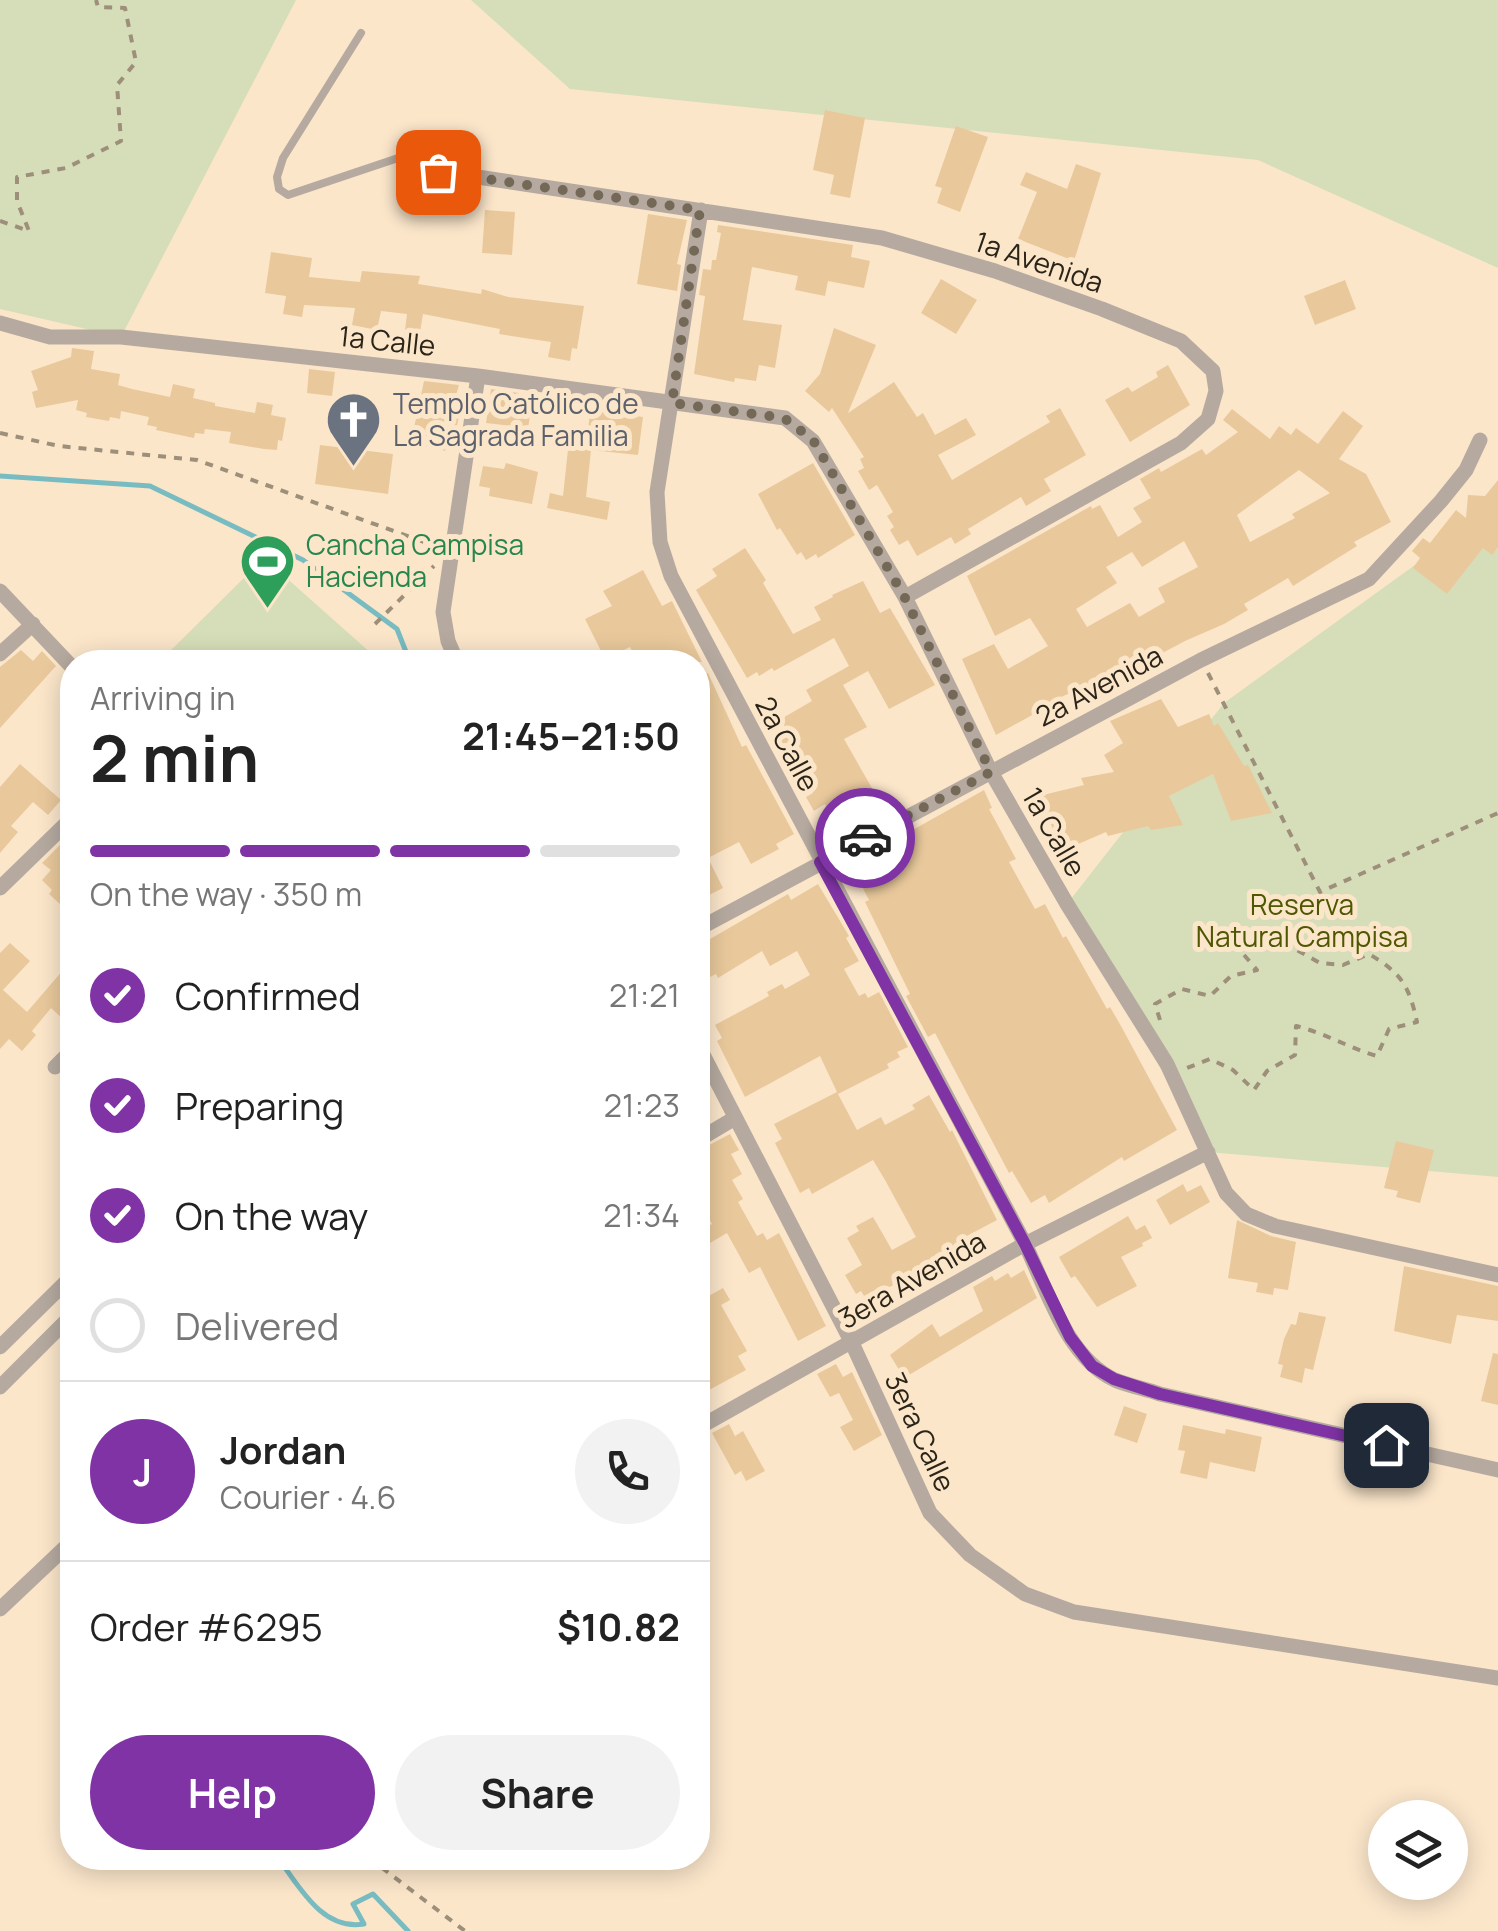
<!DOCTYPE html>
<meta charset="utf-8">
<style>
body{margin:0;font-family:Manrope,sans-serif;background:#f2f2f2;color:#222;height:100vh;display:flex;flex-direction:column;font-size:38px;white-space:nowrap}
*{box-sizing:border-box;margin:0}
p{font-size:32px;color:#767676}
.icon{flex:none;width:55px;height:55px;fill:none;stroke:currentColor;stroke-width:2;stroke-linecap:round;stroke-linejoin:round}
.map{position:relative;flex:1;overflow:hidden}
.panel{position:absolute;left:60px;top:650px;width:650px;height:1220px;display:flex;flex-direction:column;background:#fff;border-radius:40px;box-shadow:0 5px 25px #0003}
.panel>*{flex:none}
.buttons{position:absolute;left:1368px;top:1800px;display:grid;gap:20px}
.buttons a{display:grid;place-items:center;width:100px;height:100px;border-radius:50%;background:#fff;box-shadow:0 5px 25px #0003;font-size:50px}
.pin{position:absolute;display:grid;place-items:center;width:85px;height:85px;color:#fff;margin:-42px;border-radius:20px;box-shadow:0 5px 15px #0006}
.courier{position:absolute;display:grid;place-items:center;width:100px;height:100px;margin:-50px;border:8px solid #7f33a4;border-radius:50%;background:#fff;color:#222;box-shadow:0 2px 12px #0007}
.overview em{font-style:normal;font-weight:700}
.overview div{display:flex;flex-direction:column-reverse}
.overview{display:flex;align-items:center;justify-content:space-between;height:170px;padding:0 30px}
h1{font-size:65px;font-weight:700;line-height:75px}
.bar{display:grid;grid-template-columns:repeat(4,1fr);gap:15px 10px;align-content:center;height:120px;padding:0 30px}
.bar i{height:12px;border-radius:8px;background:#e0e0e0}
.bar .current{background:#7f33a4}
.bar p{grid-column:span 4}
.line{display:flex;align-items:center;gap:25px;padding:0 30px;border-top:2px solid #e0e0e0}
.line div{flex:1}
.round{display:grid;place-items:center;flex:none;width:105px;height:105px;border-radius:52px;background:#f2f2f2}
ol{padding:0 30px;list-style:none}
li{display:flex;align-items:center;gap:30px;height:110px}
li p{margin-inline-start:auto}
li .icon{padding:10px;border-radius:50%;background:#7f33a4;color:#fff;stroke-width:4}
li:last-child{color:#767676}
li i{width:55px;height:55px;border:5px solid #e0e0e0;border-radius:50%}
.button{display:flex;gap:20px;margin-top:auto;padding:20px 30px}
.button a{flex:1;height:115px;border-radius:60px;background:#7f33a4;color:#fff;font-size:40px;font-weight:700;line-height:115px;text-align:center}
.button a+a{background:#f2f2f2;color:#222}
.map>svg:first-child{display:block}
.green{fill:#d6deb9}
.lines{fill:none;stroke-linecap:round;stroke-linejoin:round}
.stream{stroke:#78bcc2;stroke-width:5}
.building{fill:#e9c99c;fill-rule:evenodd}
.path{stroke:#9d8f7a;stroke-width:4;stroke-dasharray:8 8;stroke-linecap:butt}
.service{stroke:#b6aaa0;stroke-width:8}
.minor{stroke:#b6aaa0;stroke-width:15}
.done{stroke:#746857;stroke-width:10;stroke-dasharray:0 18}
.route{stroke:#7f33a4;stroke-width:12}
.labels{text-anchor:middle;stroke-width:10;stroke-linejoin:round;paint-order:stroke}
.street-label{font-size:28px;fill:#2b2419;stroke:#fbe6ca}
.worship-label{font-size:28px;fill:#5b616d;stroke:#fbe6ca;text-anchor:start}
.leisure-label{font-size:28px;fill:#27864d;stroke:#fbe6ca;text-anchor:start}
.park-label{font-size:28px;fill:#4e5701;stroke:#fbe6ca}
</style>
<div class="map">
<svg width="1498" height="1931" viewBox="0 0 1498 1931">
<rect width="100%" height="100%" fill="#fbe6ca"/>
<path class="green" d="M0,0h296l-175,337 -121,-28z
M471,0h1027v268l-240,-108 -688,-71z
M1498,505v672l-290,-25 -141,-248 157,-201z
M264,558l117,104h-222z"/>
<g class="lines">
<path class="stream" d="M0,476l150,10 153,74 94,69 13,33
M278,1858c21,28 44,73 86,66l-11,-20 20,-10 35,37"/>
</g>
<path class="building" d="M825,110l40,8 -15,80 -20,-4 4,-19 -21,-5z
M956,126l32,11 -28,75 -23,-9 5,-15 -7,-2z
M1076,164l25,9 -27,88 -56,-22 19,-47 -17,-7 6,-13 41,17z
M485,210l30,2 -3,43 -30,-2z
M648,214l39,6 -10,44 4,1 -4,26 -40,-7z
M718,225l135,20 -2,12 19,4 -6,27 -36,-7 -3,15 -30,-6 3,-14 -46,-9 -9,53 39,5 -7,43 -16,-3 -3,16 -21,-3 -1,4 -40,-8 11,-78 -6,-1 4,-26 8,1 1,-10h4l5,-27 -4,-1z
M271,252l41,6 -3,19 51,5 2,-11 58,5 -2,8 63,10 1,-5 26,8 76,9 -7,43 -5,-1 -2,13 -22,-4 3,-15 -52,-8 1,-5 -77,-15 -3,18 -15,-2 2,-16 -26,-3 -4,19 -25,-5 3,-17 -51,-3 -2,12 -19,-3 3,-18 -21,-3z
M941,279l36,21 -21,34 -35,-21z
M1345,280l11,29 -41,16 -11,-29z
M834,328l42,17 -28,68 46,-31 23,35 6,-4 12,22 31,-17 10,17 -38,20 14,25 98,-58 -4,-6 14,-8 26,47 -42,24 7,12 -25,15 -5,-9 -53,32 3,5 -16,10 -4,-7 -34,19 -9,-16 -9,5 -9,-15 4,-3 -7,-11 6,-4 -16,-27 -8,5 -11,-19 6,-3 -4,-9 4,-2 -32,-49 -3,4 -24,-21 15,-17z
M72,348l22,3 -3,18 29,5 -2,11 14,4 38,8 3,-13 22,5 -2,9 22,5v3l40,7 2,-11 16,3 -2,10 15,3 -4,23 -4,-1 -1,10 -13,-1 -35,-6 2,-11 -26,-3 -1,5 -9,-1 -1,5 -38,-8 1,-3 -10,-2 2,-8 -28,-6 -1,8 -10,-2 -1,4 -23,-4 1,-4 -11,-3 2,-10 -42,8 -4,-16 6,-2 -7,-19 40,-14z
M1168,365l22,40 -60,37 -25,-42 23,-13 4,5 26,-15 -2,-5z
M309,369l26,3 -3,24 -25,-3z
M424,381l35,4 -9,30 9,2 -6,25 -6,-2 -2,11 -34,-9z
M491,389l28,4 -2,13 14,3 -3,19 -42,-5z
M1232,409l38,30 9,-13 12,9 5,-7 22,16 25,-33 20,15 -24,33 27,15 25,48 -37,20 3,4 -64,40 -5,-8 -44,26 4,6 -24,14 -39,17 -107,57 -4,-7 -42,20 2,3 -38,21 -34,-76 32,-15 14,25 40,-23 -18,-28 -35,18 -28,-60 124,-70 1,3 8,-4 18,32 24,-15 -9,-14 18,-10 -11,-19 19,-11 2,4 41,-23 4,6 32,-23 -15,-12zM1299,470l31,23 -38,21 3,4 -45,24 -13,-27zM1184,541l14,26 -40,21 7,14 -26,15 -9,-14 -43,24 -11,-18 41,-26 -11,-16 26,-15 10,15z
M590,410l53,7 -5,38 -47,-5 -5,47 24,5 -3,18 -60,-12 3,-15 13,3 6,-56 18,2z
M320,445l73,9 -5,40 -73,-10z
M506,463l32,9 -6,32 -43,-8 1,-8 -11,-2 4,-20 21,3z
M813,463l42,72 -37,23 -2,-4 -10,6 -5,-8 -4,3 -17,-27 -3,2 -19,-36z
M1498,480v67l-6,8 -9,-7 -36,46 -34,-26 7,-10 -8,-7 11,-13 7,5 26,-33 10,8 2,-23 17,1z
M745,548l21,32 -3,3 30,51 28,-14 -7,-13 19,-10 -1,-2 31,-14 17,32 10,-5 45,77 -46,24 -21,-38 -25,14 24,42 -23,12 29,51 -5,3 4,8 -25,14 -4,-8 -13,7 -5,-10 -11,7 -8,-14 7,-4 -22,-42 -6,3 -11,-20 11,-6 -4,-9 31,-18 -6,-11 43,-24 -15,-28 -60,33 -2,-3 -13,8 -2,-4 -10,6 -51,-88 21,-14 -5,-7z
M643,570l19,36 10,-5 30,61h-64l-8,-15 -25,12 -20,-40 27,-13 -9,-15z
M21,650l12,11 9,-10 14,15 -56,62v-61z
M708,673l34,74 4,-2 48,89 -18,10 3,5 -28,15 -12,-22 -31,16 15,30 -16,8 -5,-12 -4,2v-208z
M1161,699l17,28 31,-13 5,12 4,-3 26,43 4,-1 24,48 -41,8 -18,-47 -44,22 14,29 -32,5 -3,-4 -40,10 -2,-4 -44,19 -23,-55 45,-11 -3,-7 33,-6 -10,-17 19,-12 -13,-22z
M20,764l41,36 -13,15 -15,-13 -22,24 7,6 -18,21v-66z
M984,790l8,18 -3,1 27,50 -7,3 26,47 10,-5 18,34 3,-2 41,73 3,-2 11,19 56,104 -53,31 -2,-4 -73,46 -4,-8 -14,8 -19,-32 -3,2 -74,-140 -7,4 -22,-41 4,-2 -45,-92 4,-2 -14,-27 10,-5 -4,-9z
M72,833v82l-23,-21 3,-4 -10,-10 9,-10 -9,-7z
M818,884l31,52 -3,2 13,23 -15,8 15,27 6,-3 3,5 11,-6 29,55 -11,5 3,5 -13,7 2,4 -51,26 19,36 24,-13 4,8 30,-16 -3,-4 17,-10 21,37 2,-2 45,90 -34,18 4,8 -18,10 2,4 -18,10 -2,-4 -65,33 -5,-8 -5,3 -11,-19 17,-10 -15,-27 12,-7 -3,-5 17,-9 19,33 24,-13 -31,-57 -12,-20 -61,34 -3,-6 -9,5 -25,-50 7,-4 -8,-15 63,-32 -17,-36 -75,41 -28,-56 5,-3 -7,-13 54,-29 -2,-4 15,-8 3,5 25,-14 -13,-24 -27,15 -8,-15 -44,27 -2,-4 -18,9v-37l90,-52 3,6z
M10,943l20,18 -27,29 24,22 37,-43 8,8v36l-7,8 -14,-13 -19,23 4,4 -14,16 -13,-12 -9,10v-96z
M730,1134l9,16 -8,4 11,20 -10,6 11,19 -5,3 19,34 6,-3 4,7 12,-7 47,93 -28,15 -38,-74 -11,6 -22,-40 -29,17v-18l14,-8 -14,-25v-48z
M1396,1141l38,9 -14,53 -24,-6 2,-6 -14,-3z
M1183,1184l4,8 14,-7 9,17 -40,23 -14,-25z
M1128,1216l8,14 9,-5 7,13 -10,5 1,3 -22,11 16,29 -40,21 -22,-31 -4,2 -12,-21z
M1237,1220l34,16 25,6 -8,48 -14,-2 -1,7 -17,-3 2,-9 -30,-5z
M1404,1266l94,20v35l-41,-6 -6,29 -57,-13z
M1024,1270l13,28 -133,80 -14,-23 42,-31 8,13 43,-26 -10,-24 19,-11 3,5 13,-8 3,5z
M723,1288l7,12 -9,5 26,46 -9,5 8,14 -48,26v-94z
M1299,1312l27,5 -13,53 -8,-2 -3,15 -22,-6 3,-12 -5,-1 6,-25 7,-15 5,1z
M1493,1353l5,1v51l-17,-4z
M836,1364l7,13 9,-5 30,63 -28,16 -14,-24 13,-7 -14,-27 -9,4 -13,-23z
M1124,1406l23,8 -10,29 -23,-8z
M729,1424l6,12 8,-5 22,40 -19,10 -5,-10 -6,4 -23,-42z
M1183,1425l42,9 1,-5 36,8 -7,35 -45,-10 -3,17 -27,-6 5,-22 -7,-1z"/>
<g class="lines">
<path class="path" d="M0,221l29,10 -12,-30v-24l49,-9 55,-27 -4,-56 19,-23 -11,-54 -27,-1 -2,-7
M0,433l59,13 138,14 241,87
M375,624l59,-58
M1208,673l112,219 178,-79
M1160,1020l-5,-16 27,-15 28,7 21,-20 26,-6 -19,-22 26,-8 24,5 32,18 23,2 26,-11c32,19 40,31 48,68l-28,7 -12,27c-28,-8 -52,-23 -81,-30l-1,29 -28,16 -13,19 -21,-20 -23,-11 -23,9
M369,1858l96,73"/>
<path class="service" d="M361,33l-78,125 -6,19 2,12 9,6 122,-41 28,17"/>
<path class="minor" d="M438,171l444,67 113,33 107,38 79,32 32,30 3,20 -8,28 -27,24 -276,154
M701,210l-44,282 3,50 11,34 354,668c22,45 41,113 90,136 14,6 31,9 45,14l338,76
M0,323l50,14h71l357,39 307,42 28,23 92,156 86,175 76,132 100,160 59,129 20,21 29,12 223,49
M0,591l72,76
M0,654l33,-30
M457,662l-9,-21 -5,-29 35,-236
M0,888l72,-70
M698,929l503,-269 168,-81 72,-78 25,-31 14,-30
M698,1045l154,298 78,170 40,42 55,39 49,18 424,66
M55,1067l17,-17
M698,1140l37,-22
M0,1347l72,-71
M0,1387l72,-72
M698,1428l327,-184 183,-92
M0,1609l72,-68"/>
</g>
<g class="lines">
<path class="done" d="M438,172l262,38 -28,193 112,15 29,22 91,156 87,176 -126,66"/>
<path class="route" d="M865,838l-45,24 205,382 45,93 22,29 22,13 46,15 226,51"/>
</g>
<defs>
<symbol id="church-pin" viewBox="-11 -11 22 30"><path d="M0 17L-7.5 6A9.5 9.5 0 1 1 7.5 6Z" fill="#6b7280" stroke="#fbe6ca"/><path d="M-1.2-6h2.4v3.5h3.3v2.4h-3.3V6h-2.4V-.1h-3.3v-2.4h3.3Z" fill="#fff"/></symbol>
<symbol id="stadium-pin" viewBox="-11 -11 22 30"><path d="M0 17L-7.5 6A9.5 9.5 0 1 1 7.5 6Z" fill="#2e9e5b" stroke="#fbe6ca"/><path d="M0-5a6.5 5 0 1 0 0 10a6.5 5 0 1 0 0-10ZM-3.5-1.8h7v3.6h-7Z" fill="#fff"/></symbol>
</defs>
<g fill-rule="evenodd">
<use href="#church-pin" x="322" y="388" width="63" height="86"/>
<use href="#stadium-pin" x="236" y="530" width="63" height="86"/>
</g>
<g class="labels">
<g class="street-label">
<text transform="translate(1039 262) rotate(19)" y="10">1a Avenida</text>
<text transform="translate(387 341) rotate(6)" y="10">1a Calle</text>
<text transform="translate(1099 686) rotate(-28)" y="10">2a Avenida</text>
<text transform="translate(787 744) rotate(62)" y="10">2a Calle</text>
<text transform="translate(1054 832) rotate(60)" y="10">1a Calle</text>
<text transform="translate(912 1280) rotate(-30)" y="10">3era Avenida</text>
<text transform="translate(920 1432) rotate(65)" y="10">3era Calle</text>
</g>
<g class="worship-label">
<text x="393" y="414">Templo Católico de<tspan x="393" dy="32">La Sagrada Familia</tspan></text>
</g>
<g class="leisure-label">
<text x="306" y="555">Cancha Campisa<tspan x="306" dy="32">Hacienda</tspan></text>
</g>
<g class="park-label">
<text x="1302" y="915">Reserva<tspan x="1302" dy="32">Natural Campisa</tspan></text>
</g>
</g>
</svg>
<div class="buttons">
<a><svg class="icon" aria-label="layers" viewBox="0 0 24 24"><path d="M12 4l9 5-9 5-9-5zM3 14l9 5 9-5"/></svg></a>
</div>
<div class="pin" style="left:438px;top:172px;background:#ea580c"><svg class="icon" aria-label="bag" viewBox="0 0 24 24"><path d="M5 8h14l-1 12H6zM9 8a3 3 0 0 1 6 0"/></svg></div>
<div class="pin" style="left:1386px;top:1445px;background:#1f2937"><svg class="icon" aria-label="home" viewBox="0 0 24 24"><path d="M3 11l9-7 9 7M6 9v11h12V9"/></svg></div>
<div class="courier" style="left:865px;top:838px"><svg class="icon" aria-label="car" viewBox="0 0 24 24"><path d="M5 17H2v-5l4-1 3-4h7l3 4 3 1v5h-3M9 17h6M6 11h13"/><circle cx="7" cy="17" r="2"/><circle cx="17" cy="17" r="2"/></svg></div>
<section class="panel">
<div class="overview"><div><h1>2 min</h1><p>Arriving in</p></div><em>21:45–21:50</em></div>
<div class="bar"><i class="current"></i><i class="current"></i><i class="current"></i><i></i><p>On the way · 350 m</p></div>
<ol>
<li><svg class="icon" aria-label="check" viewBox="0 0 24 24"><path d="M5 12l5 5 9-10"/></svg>Confirmed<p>21:21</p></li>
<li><svg class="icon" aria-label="check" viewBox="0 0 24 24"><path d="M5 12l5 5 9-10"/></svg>Preparing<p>21:23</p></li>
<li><svg class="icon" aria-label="check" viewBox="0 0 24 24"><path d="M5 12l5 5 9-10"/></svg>On the way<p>21:34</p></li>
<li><i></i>Delivered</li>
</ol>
<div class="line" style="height:180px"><b class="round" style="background:#7f33a4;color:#fff">J</b><div><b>Jordan</b><p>Courier · 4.6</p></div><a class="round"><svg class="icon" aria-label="phone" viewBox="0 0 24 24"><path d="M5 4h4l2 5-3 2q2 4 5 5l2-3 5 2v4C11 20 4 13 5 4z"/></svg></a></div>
<div class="line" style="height:130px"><div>Order #6295</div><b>$10.82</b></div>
<div class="button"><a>Help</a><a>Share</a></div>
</section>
</div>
